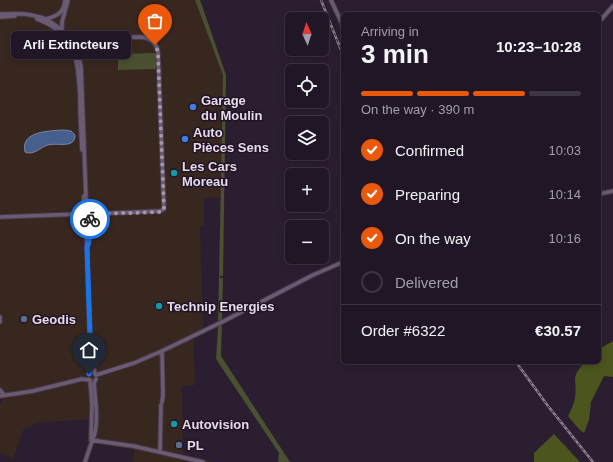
<!DOCTYPE html>
<meta charset="utf-8">
<style>
body{margin:0;font-family:Arial,sans-serif;background:#291f2d;color:#f1f3f6;height:100vh;display:flex;flex-direction:column;font-size:15px;white-space:nowrap}
*{box-sizing:border-box;margin:0}
p{font-size:13px;color:#a29fa7}
.icon{flex:none;width:22px;height:22px;fill:none;stroke:currentColor;stroke-width:2;stroke-linecap:round;stroke-linejoin:round}
.map{position:relative;flex:1;overflow:hidden}
.drawer{position:absolute;left:341px;top:12px;width:260px;height:352px;display:flex;flex-direction:column;background:#211625;border-radius:6px;box-shadow:0 2px 10px #0003,0 0 0 1px #3e3542}
.drawer>*{flex:none}
.needle{width:26px;rotate:357deg}
.tools{position:absolute;left:285px;top:12px;display:grid;gap:8px}
.tools a{display:grid;place-items:center;width:44px;height:44px;border-radius:6px;background:#211625;box-shadow:0 2px 10px #0003,0 0 0 1px #3e3542;font-size:20px}
.pin{position:absolute;display:grid;place-items:center;width:34px;height:34px;color:#fff;margin:-41px -17px;border-radius:50% 50% 50% 0;rotate:-45deg;box-shadow:0 0 4px #0007}
.pin .icon{rotate:45deg}
.courier{position:absolute;display:grid;place-items:center;width:40px;height:40px;margin:-20px;border:3px solid #1a73e8;border-radius:50%;background:#fff;color:#222;box-shadow:0 1px 5px #0007}
.bubble{position:absolute;height:28px;border-radius:6px;background:#211625;box-shadow:0 2px 10px #0003,0 0 0 1px #3e3542;font-size:13px;font-weight:700;line-height:28px;text-align:center}
.summary em{font-style:normal;font-weight:700}
.summary div{display:flex;flex-direction:column-reverse}
.summary{display:flex;align-items:center;justify-content:space-between;height:68px;padding:0 20px}
h1{font-size:26px;font-weight:700;line-height:30px}
.bar{display:grid;grid-template-columns:repeat(4,1fr);gap:6px 4px;align-content:center;height:48px;padding:0 20px}
.bar i{height:5px;border-radius:3px;background:#3e3542}
.bar .current{background:#ea580c}
.bar p{grid-column:span 4}
.line{display:flex;align-items:center;gap:10px;padding:0 20px;border-top:1px solid #3e3542}
.line div{flex:1}
ol{padding:0 20px;list-style:none}
li{display:flex;align-items:center;gap:12px;height:44px}
li p{margin-inline-start:auto}
li .icon{padding:4px;border-radius:50%;background:#ea580c;color:#fff;stroke-width:4}
li:last-child{color:#a29fa7}
li i{width:22px;height:22px;border:2px solid #3e3542;border-radius:50%}
.map>svg:first-child{display:block}
.industrial{fill:#38271f}
.green{fill:#4a5030}
.forest{fill:#4c551e}
.water{fill:#465f8c;stroke:#7584a8}
.lines{fill:none;stroke-linecap:round;stroke-linejoin:round}
.minor-casing{stroke:#463a4b;stroke-width:5.5}
.minor{stroke:#6b5b72;stroke-width:3.5}
.rail-casing{stroke:#8d8292;stroke-width:2.5}
.rail{stroke:#221427;stroke-width:1;stroke-dasharray:3;stroke-linecap:butt}
.done{stroke:#a498a8;stroke-width:4;stroke-dasharray:0 7.2}
.route{stroke:#1a73e8;stroke-width:5}
.shop-dot{fill:#3f7fe0;stroke:#221427;stroke-width:1.5}
.culture-dot{fill:#0f9aa8;stroke:#221427;stroke-width:1.5}
.service-dot{fill:#5c6f8a;stroke:#221427;stroke-width:1.5}
.labels{text-anchor:middle;stroke-width:3;stroke-linejoin:round;paint-order:stroke}
.poi-label{font-size:13px;font-weight:bold;fill:#e4dae8;stroke:#221427;text-anchor:start}
</style>
<div class="map">
<svg width="613" height="462" viewBox="0 0 613 462">
<rect width="100%" height="100%" fill="#2c1e31"/>
<path class="industrial" d="M0,0h195l28,75 -3,122 -16,1v29h-4l3,102 -10,5 2,51 -13,1 1,68 30,8h-81l3,-12 -49,-8 2,-6 1,-17 -53,4 -13,7 -10,29 -13,-6v-48l4,-8 -4,1z"/>
<path class="green" d="M195,0h5l26,75 -3,201h-3v2h3l-2,78 69,106h-12l1,-9 -63,-94 2,-31 5,-253z
M156,53v16l-38,1v-16z"/>
<path class="forest" d="M613,341v36l-9,-1 -13,26 -2,18 -5,13 -5,-4 -11,-13c3,-6 6,-12 7,-18 3,-19 -6,-19 10,-36h14v-13z
M554,434l26,28h-46v-9z"/>
<path class="water" d="M63,130l8,1 4,4c0,4 -1,6 -4,8 -7,3 -15,0 -23,2 -8,2 -14,11 -23,7 -5,-21 24,-21 38,-22z"/>
<g class="lines">
<defs>
<path id="minor" d="M331,0l12,26
M0,14c10,0 21,-1 31,1 26,4 45,26 50,51l5,132 2,10
M0,17l15,-1
M37,19c39,14 41,41 43,78 0,17 1,35 2,53
M46,19c11,-3 18,-6 19,-19
M599,22l14,-16
M62,30v-8l6,-22
M69,38l73,-1c8,1 14,6 16,14l6,158 -4,2 -67,3
M75,49l4,-7 6,-2
M599,194l14,-3
M79 214a7 7 0 1 1 14 0a7 7 0 1 1-14 0Z
M83,208l1,-12
M0,217l80,-3
M86,221l4,124 1,22 -2,7
M0,317v5
M162,351l1,44 -1,7
M93,364l2,10
M96,375l38,-12 28,-12 60,-29 91,-47 30,-13
M0,390l4,5
M0,396l33,-5 49,-12 8,1 2,24 -1,36
M91,440l42,6 70,16
M160,452l1,-47
M85,462c3,-9 6,-18 9,-26 5,-17 1,-37 0,-53l2,-4"/>
</defs>
<use href="#minor" class="minor-casing"/>
<use href="#minor" class="minor"/>
<defs>
<path id="rail" d="M321,0l22,55
M516,362l32,44 45,56"/>
</defs>
<use href="#rail" class="rail-casing"/>
<use href="#rail" class="rail"/>
</g>
<g class="lines">
<path class="done" d="M90,219l3,-5 67,-2 4,-3 -6,-154 -1,-6 -2,-4"/>
<path class="route" d="M89,374l2,-13 -4,-114c5,-7 0,-19 3,-28"/>
</g>
<g class="shop-dot">
<circle cx="193" cy="107" r="4"/>
<circle cx="185" cy="139" r="4"/>
</g>
<g class="culture-dot">
<circle cx="174" cy="173" r="4"/>
<circle cx="159" cy="306" r="4"/>
<circle cx="174" cy="424" r="4"/>
</g>
<g class="service-dot">
<circle cx="24" cy="319" r="4"/>
<circle cx="179" cy="445" r="4"/>
</g>
<g class="labels">
<g class="poi-label">
<text x="201" y="105">Garage<tspan x="201" dy="15">du Moulin</tspan></text>
<text x="193" y="137">Auto<tspan x="193" dy="15">Pièces Sens</tspan></text>
<text x="182" y="171">Les Cars<tspan x="182" dy="15">Moreau</tspan></text>
<text x="167" y="311">Technip Energies</text>
<text x="32" y="324">Geodis</text>
<text x="182" y="429">Autovision</text>
<text x="187" y="450">PL</text>
</g>
</g>
</svg>
<div class="tools">
<a><svg class="needle" viewBox="-14 -14 28 28"><path d="M0-13l5 13h-10z" fill="#e53935"/><path d="M0 13l5-13h-10z" fill="#a29fa7"/></svg></a>
<a><svg class="icon" aria-label="locate" viewBox="0 0 24 24"><circle cx="12" cy="12" r="6"/><path d="M12 2v4M12 18v4M2 12h4M18 12h4"/></svg></a>
<a><svg class="icon" aria-label="layers" viewBox="0 0 24 24"><path d="M12 4l9 5-9 5-9-5zM3 14l9 5 9-5"/></svg></a>
<a>+</a>
<a>−</a>
</div>
<div class="pin" style="left:155px;top:45px;background:#ea580c"><svg class="icon" aria-label="bag" viewBox="0 0 24 24"><path d="M5 8h14l-1 12H6zM9 8a3 3 0 0 1 6 0"/></svg></div>
<div class="pin" style="left:89px;top:374px;background:#1f2937"><svg class="icon" aria-label="home" viewBox="0 0 24 24"><path d="M3 11l9-7 9 7M6 9v11h12V9"/></svg></div>
<div class="courier" style="left:90px;top:219px"><svg class="icon" aria-label="bike" viewBox="0 0 24 24"><circle cx="6" cy="16" r="4"/><circle cx="18" cy="16" r="4"/><path d="M6 16l4-8h5l3 8M10 8l3 8H6M13 5h3"/></svg></div>
<div class="bubble" style="left:11px;top:31px;width:120px">Arli Extincteurs</div>
<section class="drawer">
<div class="summary"><div><h1>3 min</h1><p>Arriving in</p></div><em>10:23–10:28</em></div>
<div class="bar"><i class="current"></i><i class="current"></i><i class="current"></i><i></i><p>On the way · 390 m</p></div>
<ol>
<li><svg class="icon" aria-label="check" viewBox="0 0 24 24"><path d="M5 12l5 5 9-10"/></svg>Confirmed<p>10:03</p></li>
<li><svg class="icon" aria-label="check" viewBox="0 0 24 24"><path d="M5 12l5 5 9-10"/></svg>Preparing<p>10:14</p></li>
<li><svg class="icon" aria-label="check" viewBox="0 0 24 24"><path d="M5 12l5 5 9-10"/></svg>On the way<p>10:16</p></li>
<li><i></i>Delivered</li>
</ol>
<div class="line" style="height:52px"><div>Order #6322</div><b>€30.57</b></div>
</section>
</div>
